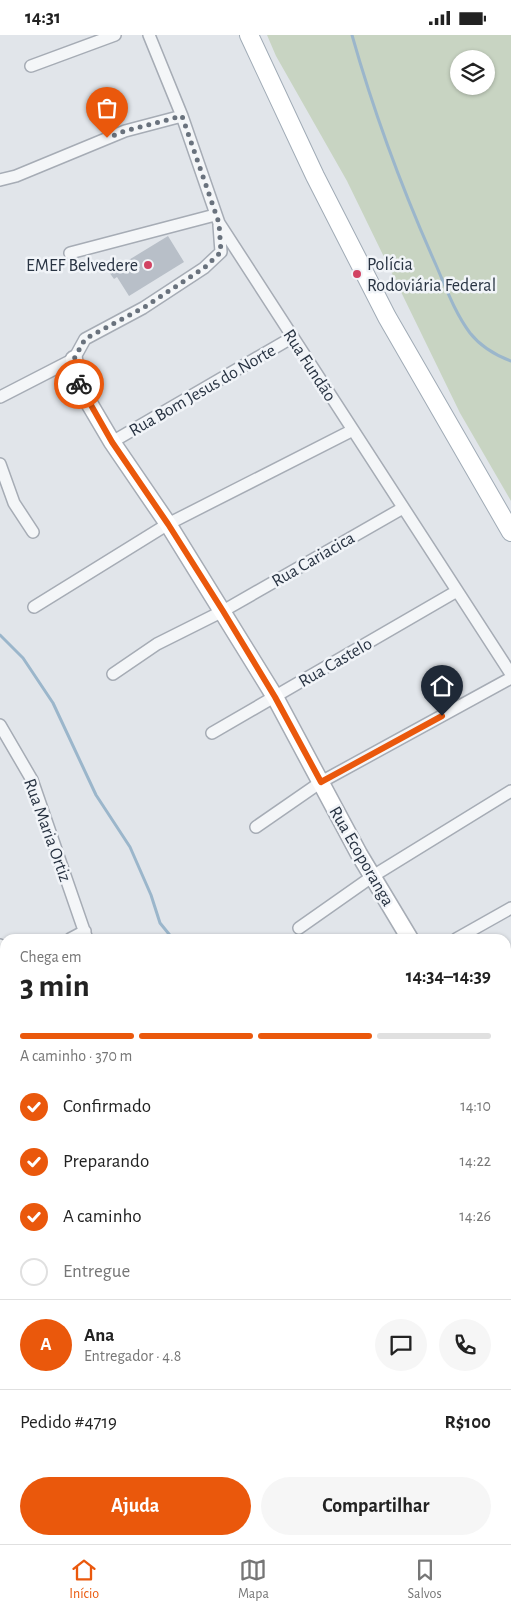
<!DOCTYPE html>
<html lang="pt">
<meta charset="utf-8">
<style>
body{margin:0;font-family:"Alegreya Sans",sans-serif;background:#f6f6f6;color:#222;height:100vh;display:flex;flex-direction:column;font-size:19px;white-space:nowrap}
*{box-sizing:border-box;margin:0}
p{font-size:16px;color:#767676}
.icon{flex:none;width:28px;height:28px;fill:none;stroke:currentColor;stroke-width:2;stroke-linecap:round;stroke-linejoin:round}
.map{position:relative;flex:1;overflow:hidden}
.details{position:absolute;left:0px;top:899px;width:511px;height:611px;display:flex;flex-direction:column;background:#fff;border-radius:15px 15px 0 0;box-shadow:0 1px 4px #0004}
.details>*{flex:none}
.buttons{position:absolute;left:450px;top:15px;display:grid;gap:10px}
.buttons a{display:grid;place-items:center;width:45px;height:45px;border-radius:50%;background:#fff;box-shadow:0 1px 4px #0004;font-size:25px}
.pin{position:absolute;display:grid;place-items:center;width:42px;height:42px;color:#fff;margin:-51px -21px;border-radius:50% 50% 50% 0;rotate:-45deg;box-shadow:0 0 5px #0007}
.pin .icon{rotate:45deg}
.courier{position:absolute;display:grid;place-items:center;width:50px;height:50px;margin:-25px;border:4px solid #ea580c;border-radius:50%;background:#fff;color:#222;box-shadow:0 1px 6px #0007}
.head em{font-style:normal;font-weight:700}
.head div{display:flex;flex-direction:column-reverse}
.head{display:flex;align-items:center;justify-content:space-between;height:85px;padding:0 20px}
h1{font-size:32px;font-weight:700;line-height:38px}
.bar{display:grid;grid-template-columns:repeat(4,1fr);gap:8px 5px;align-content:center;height:60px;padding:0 20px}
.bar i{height:6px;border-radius:4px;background:#e0e0e0}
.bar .active{background:#ea580c}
.bar p{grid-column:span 4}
.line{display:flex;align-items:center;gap:12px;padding:0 20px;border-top:1px solid #e0e0e0}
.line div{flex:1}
.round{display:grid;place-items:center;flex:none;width:52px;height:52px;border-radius:26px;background:#f6f6f6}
ol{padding:0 20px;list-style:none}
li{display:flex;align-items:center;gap:15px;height:55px}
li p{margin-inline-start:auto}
li .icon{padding:5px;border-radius:50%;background:#ea580c;color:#fff;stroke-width:4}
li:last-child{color:#767676}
li i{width:28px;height:28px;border:2px solid #e0e0e0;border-radius:50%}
.action{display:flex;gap:10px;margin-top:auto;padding:10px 20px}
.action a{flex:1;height:58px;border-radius:30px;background:#ea580c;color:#fff;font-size:20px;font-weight:700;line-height:58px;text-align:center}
.action a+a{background:#f6f6f6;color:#222}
.status{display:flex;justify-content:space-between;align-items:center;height:35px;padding:0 25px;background:#fff;direction:ltr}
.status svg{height:14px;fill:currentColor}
.tab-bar{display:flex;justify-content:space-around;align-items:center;height:70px;border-top:1px solid #e0e0e0;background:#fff;font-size:14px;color:#767676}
.tab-bar a{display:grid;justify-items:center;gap:2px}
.tab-bar .active{color:#ea580c}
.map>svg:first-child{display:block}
.green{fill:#c8d4c2;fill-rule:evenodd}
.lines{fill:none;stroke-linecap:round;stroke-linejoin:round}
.stream{stroke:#9bb6cb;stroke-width:3}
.building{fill:#b8bfc8}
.street-casing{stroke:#a6acb5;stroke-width:14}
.secondary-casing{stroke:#a6acb5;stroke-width:19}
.primary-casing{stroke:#a0abb6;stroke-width:20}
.street{stroke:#f4f6f8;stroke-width:11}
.secondary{stroke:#fff;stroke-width:16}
.primary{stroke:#fff;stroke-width:18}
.done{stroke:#69727d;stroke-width:5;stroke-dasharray:0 9}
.route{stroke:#ea580c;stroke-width:6}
.poi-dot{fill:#d24363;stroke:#f1f4f8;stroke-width:2}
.labels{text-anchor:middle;stroke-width:5;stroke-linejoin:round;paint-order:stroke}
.poi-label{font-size:18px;fill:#293443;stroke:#f1f4f8;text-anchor:start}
.street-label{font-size:18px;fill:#293443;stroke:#f1f4f8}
</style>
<div class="status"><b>14:31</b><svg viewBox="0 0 49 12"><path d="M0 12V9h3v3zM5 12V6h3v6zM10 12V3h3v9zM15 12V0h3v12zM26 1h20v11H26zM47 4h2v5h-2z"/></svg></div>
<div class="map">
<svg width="511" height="1509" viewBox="0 0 511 1509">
<rect width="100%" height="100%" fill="#e1e5ea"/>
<path class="green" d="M267,0h244v466l-51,-88 -113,-232 -71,-125zM459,24h27v27h-27z
M511,1343v166h-69l2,-4h62v-149z"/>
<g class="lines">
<path class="stream" d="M352,0c22,78 51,156 84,230 10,23 19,48 34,68 11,14 25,22 41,28
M0,600l23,23 30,45 43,92 34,52 21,48 9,28 13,16"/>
</g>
<path class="building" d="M168,201l16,26 -55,34 -12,-19 -3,2 -5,-7z"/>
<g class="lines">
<defs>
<path id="street" d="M149,0l33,81 37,107 292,451
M31,31l84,-31
M0,145l16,-4 109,-45 57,-15
M70,218l145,-38
M0,362l74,-38 11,-20 58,-31 61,-40 17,-16 -2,-27
M112,407l181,-105
M0,429l14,39 19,29
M34,572l134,-83 185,-94
M113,639l44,-30 66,-33 180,-103
M0,690l32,55 55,159
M212,698l245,-142
M256,792l65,-45 190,-104
M299,893l74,-52 138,-85
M70,904l15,-8
M456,904l55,-31
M0,910l5,18
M0,942l5,-3
M506,993l5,-2
M506,1111l5,-2
M0,1138l5,16
M0,1358l5,-2
M0,1401l5,16
M34,1505l1,4
M117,1505l2,4
M203,1505l2,4
M261,1505l6,4
M286,1505l1,4
M374,1505l1,4
M227,1509l6,-4"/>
<path id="secondary" d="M74,324l5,27 33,56 56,82 107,173 84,157 51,85
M506,1062l5,11
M506,1356l5,-12
M443,1509l1,-4"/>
<path id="primary" d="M249,0l66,141 72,141 124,215"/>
</defs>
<use href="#street" class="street-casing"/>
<use href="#secondary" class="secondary-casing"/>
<use href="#primary" class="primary-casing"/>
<use href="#street" class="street"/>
<use href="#secondary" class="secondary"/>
<use href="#primary" class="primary"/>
</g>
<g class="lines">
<path class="done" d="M79,349l-5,-25 11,-20 58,-31 61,-40 17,-16 -2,-29 -37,-107 -57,15 -18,7"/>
<path class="route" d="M79,349l33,58 56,82 55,87 52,86 46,85 121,-66"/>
</g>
<g class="poi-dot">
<circle cx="148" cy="230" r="5"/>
<circle cx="357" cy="239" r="5"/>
</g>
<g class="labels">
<g class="poi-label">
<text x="367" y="235">Polícia<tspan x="367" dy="21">Rodoviária Federal</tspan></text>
<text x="138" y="236" text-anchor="end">EMEF Belvedere</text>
</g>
<g class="street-label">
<text transform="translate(310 330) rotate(57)" y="6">Rua Fundão</text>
<text transform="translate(202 355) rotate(-30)" y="6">Rua Bom Jesus do Norte</text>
<text transform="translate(313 524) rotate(-30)" y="6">Rua Cariacica</text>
<text transform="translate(335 627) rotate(-30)" y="6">Rua Castelo</text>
<text transform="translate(48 795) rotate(70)" y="6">Rua Maria Ortiz</text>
<text transform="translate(362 821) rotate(60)" y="6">Rua Ecoporanga</text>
</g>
</g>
</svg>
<div class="buttons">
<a><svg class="icon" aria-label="layers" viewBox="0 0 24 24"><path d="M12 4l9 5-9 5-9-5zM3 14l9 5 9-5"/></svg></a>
</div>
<div class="pin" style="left:107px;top:103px;background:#ea580c"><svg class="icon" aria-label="bag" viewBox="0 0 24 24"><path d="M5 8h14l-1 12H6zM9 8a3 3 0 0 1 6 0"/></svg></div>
<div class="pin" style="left:442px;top:681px;background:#1f2937"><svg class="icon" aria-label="home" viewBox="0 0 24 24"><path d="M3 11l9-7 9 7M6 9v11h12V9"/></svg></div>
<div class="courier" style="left:79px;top:349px"><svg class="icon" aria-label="bike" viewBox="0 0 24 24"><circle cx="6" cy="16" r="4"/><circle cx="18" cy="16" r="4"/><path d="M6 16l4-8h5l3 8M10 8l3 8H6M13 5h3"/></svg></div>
<section class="details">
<div class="head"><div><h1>3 min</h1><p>Chega em</p></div><em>14:34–14:39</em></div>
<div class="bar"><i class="active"></i><i class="active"></i><i class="active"></i><i></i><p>A caminho · 370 m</p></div>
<ol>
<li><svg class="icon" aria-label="check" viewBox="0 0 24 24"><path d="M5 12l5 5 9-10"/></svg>Confirmado<p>14:10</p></li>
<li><svg class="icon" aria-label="check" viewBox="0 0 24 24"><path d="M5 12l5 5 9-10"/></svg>Preparando<p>14:22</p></li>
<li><svg class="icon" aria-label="check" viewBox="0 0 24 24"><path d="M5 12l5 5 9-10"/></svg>A caminho<p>14:26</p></li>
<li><i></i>Entregue</li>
</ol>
<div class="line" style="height:90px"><b class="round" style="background:#ea580c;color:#fff">A</b><div><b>Ana</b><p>Entregador · 4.8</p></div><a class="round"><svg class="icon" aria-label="chat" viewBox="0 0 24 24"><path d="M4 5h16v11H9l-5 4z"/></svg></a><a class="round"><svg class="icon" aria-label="phone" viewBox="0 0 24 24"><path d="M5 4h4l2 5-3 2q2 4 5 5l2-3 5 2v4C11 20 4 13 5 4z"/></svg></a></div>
<div class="line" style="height:65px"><div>Pedido #4719</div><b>R$100</b></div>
<div class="action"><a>Ajuda</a><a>Compartilhar</a></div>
</section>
</div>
<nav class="tab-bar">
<a class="active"><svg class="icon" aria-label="home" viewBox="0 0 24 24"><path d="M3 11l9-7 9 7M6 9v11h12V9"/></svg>Início</a>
<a><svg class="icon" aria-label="map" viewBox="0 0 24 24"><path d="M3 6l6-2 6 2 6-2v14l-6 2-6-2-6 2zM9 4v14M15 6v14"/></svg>Mapa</a>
<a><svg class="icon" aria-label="saved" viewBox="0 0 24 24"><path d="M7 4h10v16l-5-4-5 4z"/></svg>Salvos</a>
</nav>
